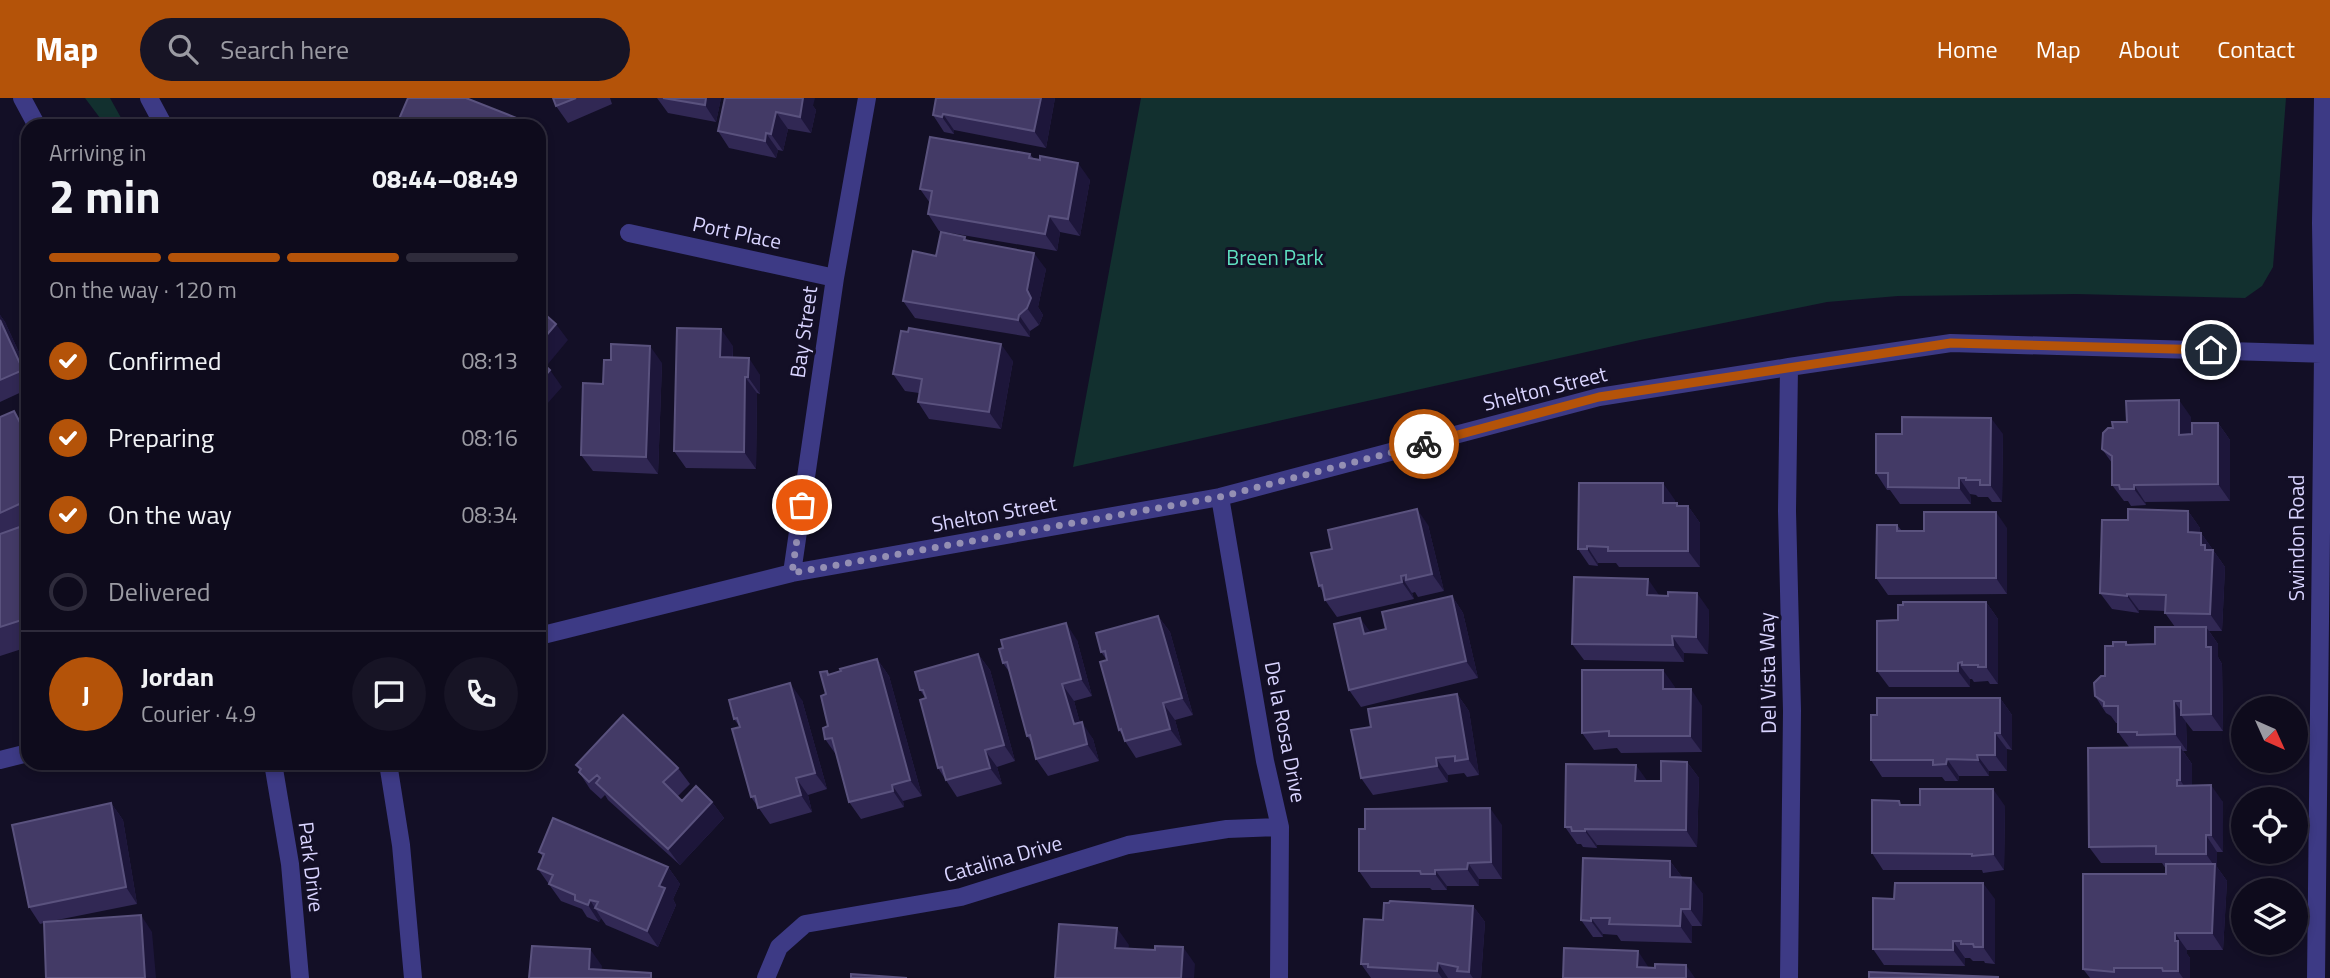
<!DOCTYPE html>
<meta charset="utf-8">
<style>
body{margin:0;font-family:"Titillium Web",sans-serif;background:#171425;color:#f1f3f6;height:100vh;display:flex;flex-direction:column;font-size:26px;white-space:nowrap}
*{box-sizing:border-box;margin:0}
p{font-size:23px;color:#9b9ba3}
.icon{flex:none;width:38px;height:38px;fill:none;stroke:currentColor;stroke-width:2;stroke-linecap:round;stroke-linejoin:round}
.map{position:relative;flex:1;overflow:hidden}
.sheet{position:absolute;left:21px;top:21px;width:525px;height:651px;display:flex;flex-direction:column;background:#0e0b1c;border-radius:21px;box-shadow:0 4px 10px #0003,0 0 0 2px #2e2b3b}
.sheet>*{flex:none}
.needle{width:46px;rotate:135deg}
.buttons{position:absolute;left:2231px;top:598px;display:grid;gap:14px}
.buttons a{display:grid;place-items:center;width:77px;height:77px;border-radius:50%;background:#0e0b1c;box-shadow:0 4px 10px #0003,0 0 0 2px #2e2b3b;font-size:35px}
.pin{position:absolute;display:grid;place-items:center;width:60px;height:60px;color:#fff;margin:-30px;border:4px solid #fff;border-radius:50%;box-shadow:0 2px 7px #0007}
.courier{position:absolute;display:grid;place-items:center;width:70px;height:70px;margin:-35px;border:5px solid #b45309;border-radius:50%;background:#fff;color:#222;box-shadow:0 2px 9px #0007}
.overview em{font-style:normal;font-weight:700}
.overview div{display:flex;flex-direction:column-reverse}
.overview{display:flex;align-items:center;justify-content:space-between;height:119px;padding:0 28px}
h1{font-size:46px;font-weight:700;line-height:52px}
.bar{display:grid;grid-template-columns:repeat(4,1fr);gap:10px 7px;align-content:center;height:84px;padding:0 28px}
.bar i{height:9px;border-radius:5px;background:#2e2b3b}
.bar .on{background:#b45309}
.bar p{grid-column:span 4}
.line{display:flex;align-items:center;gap:18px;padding:0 28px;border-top:2px solid #2e2b3b}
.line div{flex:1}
.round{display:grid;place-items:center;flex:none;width:74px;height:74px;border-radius:37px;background:#171425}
ol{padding:0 28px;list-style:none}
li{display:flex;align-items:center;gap:21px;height:77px}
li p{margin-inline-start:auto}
li .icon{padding:7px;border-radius:50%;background:#b45309;color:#fff;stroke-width:4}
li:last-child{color:#9b9ba3}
li i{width:38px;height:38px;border:4px solid #2e2b3b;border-radius:50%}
header{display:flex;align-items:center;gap:42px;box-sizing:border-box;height:98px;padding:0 35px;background:#b45309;color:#fff}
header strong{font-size:33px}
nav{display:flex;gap:38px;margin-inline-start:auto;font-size:24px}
.search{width:490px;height:63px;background:#171425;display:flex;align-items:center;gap:18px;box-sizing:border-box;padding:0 24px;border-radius:38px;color:#9b9ba3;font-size:26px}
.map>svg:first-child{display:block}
.green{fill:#12302f}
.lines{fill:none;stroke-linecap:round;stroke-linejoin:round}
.minor{stroke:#3d3a85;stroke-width:18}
.tertiary{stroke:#3d3a85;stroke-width:18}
.wall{fill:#312854}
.shaded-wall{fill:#1d163a}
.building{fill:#433a66;stroke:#5a527e;stroke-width:2}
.done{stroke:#948fb3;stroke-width:7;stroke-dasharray:0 12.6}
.route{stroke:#b45309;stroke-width:9}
.labels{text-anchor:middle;stroke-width:6;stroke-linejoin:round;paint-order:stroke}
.street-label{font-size:21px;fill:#d9d4ff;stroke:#130f26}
.park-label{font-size:21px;fill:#5fe0c0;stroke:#130f26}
</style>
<header>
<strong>Map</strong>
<div class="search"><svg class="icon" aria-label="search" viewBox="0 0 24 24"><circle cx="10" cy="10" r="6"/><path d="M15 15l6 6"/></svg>Search here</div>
<nav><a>Home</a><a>Map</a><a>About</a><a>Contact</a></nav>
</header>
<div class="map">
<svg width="2330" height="880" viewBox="0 0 2330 880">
<rect width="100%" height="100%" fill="#130f26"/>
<path class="green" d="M85,0h25l15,27 -19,1z
M1141,0h1145l-13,169 -11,19 -17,12 -169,-4 -178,2 -71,6 -187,38 -567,127z"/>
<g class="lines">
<path class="minor" d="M629,135l206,45
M1789,269l-2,144 5,200 -3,267
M1220,399l45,264 15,66 -1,151
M792,475l43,-295 32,-180
M539,538l253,-63 428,-76 379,-100 190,-30 162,-24 379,11
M0,662l28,-7
M766,880l13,-31 26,-23 156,-27 167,-52 99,-16 53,-2
M2316,880l7,-624 -2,-131 2,-125"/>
<path class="tertiary" d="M22,0l15,28
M149,0l15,28
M273,665l17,101 10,114
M388,665l13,82 12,133"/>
</g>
<path class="wall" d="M553,0h57l2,6 -44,19 -12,-17z
M657,0h64l-5,24 -48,-9z
M725,0l88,8 3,4 -5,23 -23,-4 -5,22 -5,-1 -2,8 -47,-10 -11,-17z
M1055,0l-9,50 -92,-18v4l-10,-2 -11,-17z
M1030,56l3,4 57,22 -10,56 -20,-4 -3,19 -118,-20 -11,-17 2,-11 -10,-14z
M965,139l2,3 79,29 -8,38 5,8 -4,10 -9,6v6l-115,-19 -12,-17 33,-45z
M0,217l5,7 23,50v17l-28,13z
M733,248v12l27,17v19l-3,-1 -1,76 -70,-1 -12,-17z
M1013,263l-12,68 -72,-10 -11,-17 1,-9 -14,-2 -12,-17z
M662,265l-4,111 -65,-3 -12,-16z
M0,319l28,13v217l-28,9z
M2191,319v18l27,-12 12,17v61l-85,1 1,3 -15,1 -3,-5h-4l-12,-16v-22l-10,-14 11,-21z
M2003,336l-1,68h-10l-4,-5h-10l-2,-2 -6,-1 1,10h-71l-10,-14h-3l-11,-17z
M1675,402v3l4,3h9l12,17v44h-81l-3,-4h-18v3l-9,-1 -11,-16z
M2188,413l12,17v5h1l24,34 -3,64h-13l9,13v13l4,7 1,67h-30l-7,-9 1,29h-4l9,13v21l31,17v50h-6v15l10,14 -4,69h-36v4l3,4v20h-100l-7,-9 83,-95v-5l-4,-6h-61l-12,-16 40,-100 -11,-15v-9h-2l-5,-7 -5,-3 -11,-17 10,-20 8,-30 13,-4 3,3 26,-1 20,-17 -10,-14v-2l-26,-1v3l-27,-4 -12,-16 28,-73z
M1428,427l16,66 -26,6 -3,-5 -3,1 2,6 -77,18 -12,-17 -2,-8 -4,-6z
M1897,427l5,6 105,-3v66l-119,1 -12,-17z
M1659,497l9,1 41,14 -1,44 -24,-1v9l-100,-2 -12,-16z
M1452,498l11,17 15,65 -117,29 -12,-17 22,-57 15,-4z
M1986,504l12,17v65h-8l-2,-3 -14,1 -2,-3h-2v8h-81l-12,-16 21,-51z
M1158,518l12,16 23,83 -18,5 7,25 -46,13 -11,-17 -2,-5 -4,-6 -12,-70 -6,-8z
M1077,542l15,56 -18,5 6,22 13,16 6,22 -51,15 -12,-17 -4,-16 -5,-7 -17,-63 -7,-10z
M978,556l12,16 25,91 -18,6 5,17 -45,13 -19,-29 -12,-69 -6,-9z
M877,561l12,17 33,120 -19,5 1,6 -43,12 -12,-17 -12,-46 -12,-17 3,-13 2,-51z
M1675,589v2l27,17v46l-81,1 -4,-5 -23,2 -12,-17z
M1457,596l12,17 10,64 -12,2 -3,-4 -16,2v7l-75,13 -12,-17 10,-51z
M2000,600l12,17v35l-5,-1v22h-18v5h-30l-1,5h-13l-3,-4h-60l-11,-17 6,-45z
M802,602l25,89 -19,6 4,17 -42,12 -19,-27 -11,-70 -6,-8z
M1687,664l12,16 -2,69 -100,-2v3l-14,-1 -2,-3h-4l-12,-17 82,-46h14z
M576,667l102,3 12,16 -12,12 4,5 30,1 12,16 -44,47 -72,-65 -3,-5 -4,4 -11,-10 -11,-17 1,-1z
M111,705l12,17 14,84 -85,17 100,11 -108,-9 -4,1 -11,-17z
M2005,708l-1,64 -21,3 -1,-3h-99l-11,-17z
M1502,727v54h-23v7h-32v4h-15l-2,-2h-59l-12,-17z
M539,754l129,15 12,17 -7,15 3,6 -18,42 -52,-22 -5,-7 -2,4 -12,-5 -5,-8 -21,-8 -23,-32 5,-12z
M1670,763l12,16 21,17 -1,32h-10v17l-71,-2 -4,-6 -14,-1v3h-10l-12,-17z
M1995,801v65l-10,-1 -1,-2h-11l-3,-3h-5v8l-81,-1 -11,-16z
M1473,808l12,16 -4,56h-110l-10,-14 22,-44z"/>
<path class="shaded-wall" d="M706,0h15l-5,24 -11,-17z
M803,0h12l-2,8 3,4 -5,23 -11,-16z
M1041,0h14l-9,50 -12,-17z
M776,14l12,17 -5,22 -12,-17z
M943,16l11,16v4l-12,-17z
M766,35l12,17 -2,8 -11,-17z
M1078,65l12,17 -10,56 -12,-17z
M1049,118l11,16 -3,19 -12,-17z
M1034,155l12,16 -8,38 5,8 -4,10 -12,-17v-18z
M0,217l5,7 23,50v5l-5,-7 -23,-50z
M1019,217l11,16v6l-12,-17z
M556,226l12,16 -25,30 -4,-5v-21z
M721,231l12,17 -1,28 -12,-17z
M1001,246l12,17 -12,68 -12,-17z
M650,248l12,17 -4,111 -12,-17z
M749,260l11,17v19l-12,-17z
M550,272l12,17 -23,26v-30z
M745,279l12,16 -1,76 -12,-17z
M2179,302l12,17v35l-12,-17z
M14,313l14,19v8z
M1991,320l12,16 -1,68 -12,-17z
M2218,325l12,17v61l-12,-17z
M1959,380l11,16 1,10 -12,-16z
M1663,385l12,17v20l-12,-17z
M2134,387l11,17 1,3 -12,-16z
M1677,405l11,16v-13l12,17v44l-12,-16z
M1417,411l11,16 16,66 -12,-17z
M2188,413l12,17 -1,21 -11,-17z
M1996,414l11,16v66l-11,-16z
M2201,435l24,34 -3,64 -12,-17 -9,-69z
M1587,448l11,17v3l-11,-17z
M1401,478l11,17 2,6 -12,-17z
M1648,481l11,16h-12z
M1697,495l12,17 -1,44 -12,-17z
M2127,496l12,16v3l-12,-17z
M1452,498l11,17 15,65 -12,-17z
M1986,504l12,17v65l-12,-17z
M1158,518l12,16 23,83 -11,-17z
M1360,520l12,16h-8z
M1066,525l11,17 15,56 -11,-17z
M2206,529l12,17v13l4,7 1,67 -12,-17 -5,-67z
M1672,538l12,17v9l-11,-17z
M978,556l12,16 25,91 -11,-16z
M877,561l12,17 33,120 -12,-16z
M1958,565l12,16v8l-12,-16z
M1663,572l12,17 -1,19 -11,-17z
M790,585l12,17 25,89 -12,-16z
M1062,586l12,17 11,40 -11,-17z
M1691,591l11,17v46l-12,-16z
M1457,596l12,17 10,64 -11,-16z
M2000,600l12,17v35l-12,-17z
M2174,603l10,14h-3l5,7 1,29 -12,-17z
M1163,605l12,17 7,25 -12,-16z
M1082,624l11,17 6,22 -12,-17z
M1995,635l12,16v22l-12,-16z
M2180,649l12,17v33l-12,-17z
M985,652l12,17 5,17 -12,-16z
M1977,657l12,16v5l-11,-16z
M1436,660l12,17v7l-11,-16z
M1947,661l12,17 -1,5 -12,-17z
M1687,664l12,16 -2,69 -11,-17z
M1636,667l12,17 -13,-1z
M796,680l12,17 4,17 -11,-17z
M892,687l11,16 1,6 -11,-16z
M2211,687l12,17v50l-12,-17z
M1993,691l12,17 -1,64 -11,-16z
M712,704l12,16 -44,47 -12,-16z
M111,705l12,17 14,84 -11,-17z
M1490,710l12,17v54l-11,-17z
M1585,731l12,16v3l-12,-17z
M2206,737l11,17v15l10,14 -4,69 -11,-17 3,-66 -9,-13z
M1670,763l12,16h-12z
M1468,765l11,16v7l-12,-17z
M668,769l12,17 -7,15 3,6 -18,42 -11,-16 12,-45z
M1435,772l12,16v4l-12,-16z
M1691,780l12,16 -1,32 -12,-17z
M1983,785l12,16v65l-12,-17z
M590,802l11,18 -2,4 -11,-17z
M1473,808l12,16 -4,56h-8l-4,-6z
M1681,811l11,17v17l-12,-17z
M141,817l11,17 4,46h-11z
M1591,820l12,16v3l-12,-16z
M1117,830l12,17 -2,20 -12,-17z
M2175,835l12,17v4l3,4v20h-7l-5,-7z
M1953,843l12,17v8l-12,-16z
M1183,849l12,17 -1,14h-13z
M590,851l12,17 -1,12 -12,-9z
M1638,853l11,17 -12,-1z
M1438,865l10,15h-6l-5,-7z
M1686,867l9,13h-9z"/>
<path class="building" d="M408,0h58l58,23 -2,5h-126z
M553,0h23l-20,8z
M663,0h43l-1,7z
M725,0h78l-3,19 -24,-5 -5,22 -5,-1 -1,8 -47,-10z
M936,0h105l-7,33 -91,-17 -1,3 -9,-2z
M930,39l100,17 -1,4 11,2v-4l38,7 -10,56 -19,-3 -4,18 -117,-20 4,-23 -12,-2z
M941,134l24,5 -1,3 70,13 -7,37 4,8 -4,10 -8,7 -1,5 -115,-19 10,-50 23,5z
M539,211l17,15 -17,20z
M0,222l23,50 -23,10z
M677,230l44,1 -1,28 29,1 -1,19h-3l-1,75 -70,-1z
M909,230l92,16 -12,68 -71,-10 4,-23 -29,-5 8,-43 7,1z
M611,246l39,2 -4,111 -65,-2 2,-72 20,1 1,-24h7z
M539,262l11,10 -11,13z
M2179,302v35l13,-1v-11h26v61l-84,1v4h-14l-1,-4h-7v-29l-10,-7 1,-16 5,-5h5l-1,-6h15l-1,-21z
M14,313l14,27v62l-28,13v-96z
M1902,319l89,1 -1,67h-10v-5h-14v-2h-7v10l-71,-1v-14h-12v-39h26z
M1579,385h84v20h14v3h11v45h-80v-4l-21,-1v3h-9z
M1417,411l15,65 -26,6v-5l-5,1 1,6 -77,18 -3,-15 -3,1 -8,-33 21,-4 -4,-19z
M2128,411l60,2v21l13,1v12h4v5h8l-3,64 -45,-1 1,-18 -39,-1v2l-27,-3 2,-73h26z
M1924,414h72v66h-120l1,-53h20v6h27z
M28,426v94l-28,9v-93z
M1574,479l74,2 -1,16 21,1v-4l29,1 -1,44 -24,-1 1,9 -101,-1z
M1452,498l14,65 -117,29 -15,-66 26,-6 4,16 22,-5 -4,-17z
M1903,504h83v65h-8v-2h-16v-3l-4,1v8h-81v-50l21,-1v-15h5z
M1158,518l24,82 -19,5 7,26 -45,12 -4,-12 -2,1 -19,-68 7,-2 -2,-9 -4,1 -5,-19z
M1066,525l15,56 -19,5 12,40 8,-2 5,22 -51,15 -6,-24 -3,1 -20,-74 -4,1 -4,-14 4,-1 -2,-8z
M2155,529h51v20h5v67l-30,1v-14h-7l1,33 -38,1v-3h-19v-26h-14v-4l-9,-6 -1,-13 7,-7h4v-30h8v-4h13v3l29,-1z
M978,556l26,91 -19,5 5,18 -44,12 -4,-13 -4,1 -18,-68 6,-2 -3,-8h-3l-5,-18z
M877,561l33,121 -18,5 1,6 -44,11 -17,-64 -7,1 -2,-11 5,-2 -7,-30 5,-2 -6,-22 7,-1 1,4 13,-4 -1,-2z
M1582,572h81v19h28l-1,47h-81v-5l-27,2z
M790,585l25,90 -19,5 5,17 -43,13 -3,-12 -4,1 -19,-68 8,-2 -3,-9 -3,1 -5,-19z
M1457,596l11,65 -13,2v-5l-19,2 1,8 -76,12 -10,-48 20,-3 -3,-18z
M1877,600h123v35h-5v22h-18l1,5 -31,-1 -1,5 -13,1v-5h-62v-45h6z
M623,617l55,53 -15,14 19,19 14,-15 16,16 -44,47 -72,-66 4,-5 -3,-3 -8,7 -10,-10 2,-3 -5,-4z
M2180,649v33h-3v6l34,-1v50h-5v19h-50v-8l-67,1 -1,-99z
M1661,663l26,1 -1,68 -101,-1v2h-13l-1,-4h-6l1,-63 70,1 -1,16h26z
M1920,691h73v65l-21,2v-2l-100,-1v-53l27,1 1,4h20z
M111,705l15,84 -97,20 -17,-82z
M1490,710l1,54 -23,1 -1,6 -32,1v4h-14l-1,-3h-61v-42h6v-20z
M553,720l115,49 -9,19 6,2 -18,43 -52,-23 3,-6 -8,-2 -2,5 -13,-5v-5l-26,-11 4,-9 -15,-6 6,-15 -5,-2z
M1583,760l87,3v16l21,1 -1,31h-9l-1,17 -71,-2 1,-6h-19v3l-10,-1z
M2166,766h49l-3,69h-37v8h3v30h-15l-1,-3h-48v4l-31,-3v-95h83z
M1895,785h88v64h-9l-1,-3h-12v-3h-8v9l-80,-1v-51l21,1z
M1390,803l83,5 -4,66 -12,-1 1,-4 -20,-4 -1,8 -69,-4v-3h-7l3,-45 19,1 1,-17h5z
M141,817l4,63h-99l-2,-56z
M1059,826l58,4 -2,20 40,2v-4l28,1 -2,31h-126z
M532,848l58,3 -1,20 62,4v5h-122z
M1564,850l74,3 -1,16 18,1v-4l31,1v13h-123z
M1869,874l130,5 -130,1z
M851,876l56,4h-56z"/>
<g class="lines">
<path class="done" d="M802,407l-10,68 428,-76 204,-53"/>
<path class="route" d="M1424,346l175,-47 352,-54 260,7"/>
</g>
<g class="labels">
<g class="street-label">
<text transform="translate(737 135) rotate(12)" y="7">Port Place</text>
<text transform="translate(804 234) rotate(-82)" y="7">Bay Street</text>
<text transform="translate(1545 291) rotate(-14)" y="7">Shelton Street</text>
<text transform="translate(994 416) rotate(-10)" y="7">Shelton Street</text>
<text transform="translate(2297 440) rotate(-90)" y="7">Swindon Road</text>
<text transform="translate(1768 575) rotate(-91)" y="7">Del Vista Way</text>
<text transform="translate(1285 634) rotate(79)" y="7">De la Rosa Drive</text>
<text transform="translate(1003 761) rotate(-16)" y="7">Catalina Drive</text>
<text transform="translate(311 769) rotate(83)" y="7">Park Drive</text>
</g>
<g class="park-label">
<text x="1275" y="167">Breen Park</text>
</g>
</g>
</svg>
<div class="buttons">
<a><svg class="needle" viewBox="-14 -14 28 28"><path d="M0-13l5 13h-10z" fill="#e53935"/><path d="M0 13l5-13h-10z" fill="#9b9ba3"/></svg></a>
<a><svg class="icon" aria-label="locate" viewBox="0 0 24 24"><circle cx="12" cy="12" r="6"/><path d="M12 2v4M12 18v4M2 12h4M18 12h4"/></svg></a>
<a><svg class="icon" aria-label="layers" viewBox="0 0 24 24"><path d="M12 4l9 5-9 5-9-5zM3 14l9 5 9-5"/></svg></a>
</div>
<div class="pin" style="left:802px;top:407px;background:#ea580c"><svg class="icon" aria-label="bag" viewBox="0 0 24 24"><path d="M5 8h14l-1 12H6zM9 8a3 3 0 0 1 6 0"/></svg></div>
<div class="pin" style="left:2211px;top:252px;background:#1f2937"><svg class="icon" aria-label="home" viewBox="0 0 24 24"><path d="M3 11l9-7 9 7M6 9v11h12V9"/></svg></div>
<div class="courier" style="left:1424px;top:346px"><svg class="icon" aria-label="bike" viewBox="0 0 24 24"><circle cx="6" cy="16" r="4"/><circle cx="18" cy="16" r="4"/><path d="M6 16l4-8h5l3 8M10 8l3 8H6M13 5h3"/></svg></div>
<section class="sheet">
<div class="overview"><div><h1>2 min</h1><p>Arriving in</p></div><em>08:44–08:49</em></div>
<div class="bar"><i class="on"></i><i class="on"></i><i class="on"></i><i></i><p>On the way · 120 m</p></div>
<ol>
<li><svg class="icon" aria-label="check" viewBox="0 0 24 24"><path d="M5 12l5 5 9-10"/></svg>Confirmed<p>08:13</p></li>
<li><svg class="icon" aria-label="check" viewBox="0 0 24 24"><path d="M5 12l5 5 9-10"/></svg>Preparing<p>08:16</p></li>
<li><svg class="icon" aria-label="check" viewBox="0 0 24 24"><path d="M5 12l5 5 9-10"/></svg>On the way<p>08:34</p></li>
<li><i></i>Delivered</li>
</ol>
<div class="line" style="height:126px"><b class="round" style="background:#b45309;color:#fff">J</b><div><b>Jordan</b><p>Courier · 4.9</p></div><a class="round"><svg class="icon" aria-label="chat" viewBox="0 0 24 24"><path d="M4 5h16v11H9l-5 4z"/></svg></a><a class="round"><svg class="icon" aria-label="phone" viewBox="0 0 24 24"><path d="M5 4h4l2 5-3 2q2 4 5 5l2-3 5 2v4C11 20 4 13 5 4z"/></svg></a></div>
</section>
</div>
